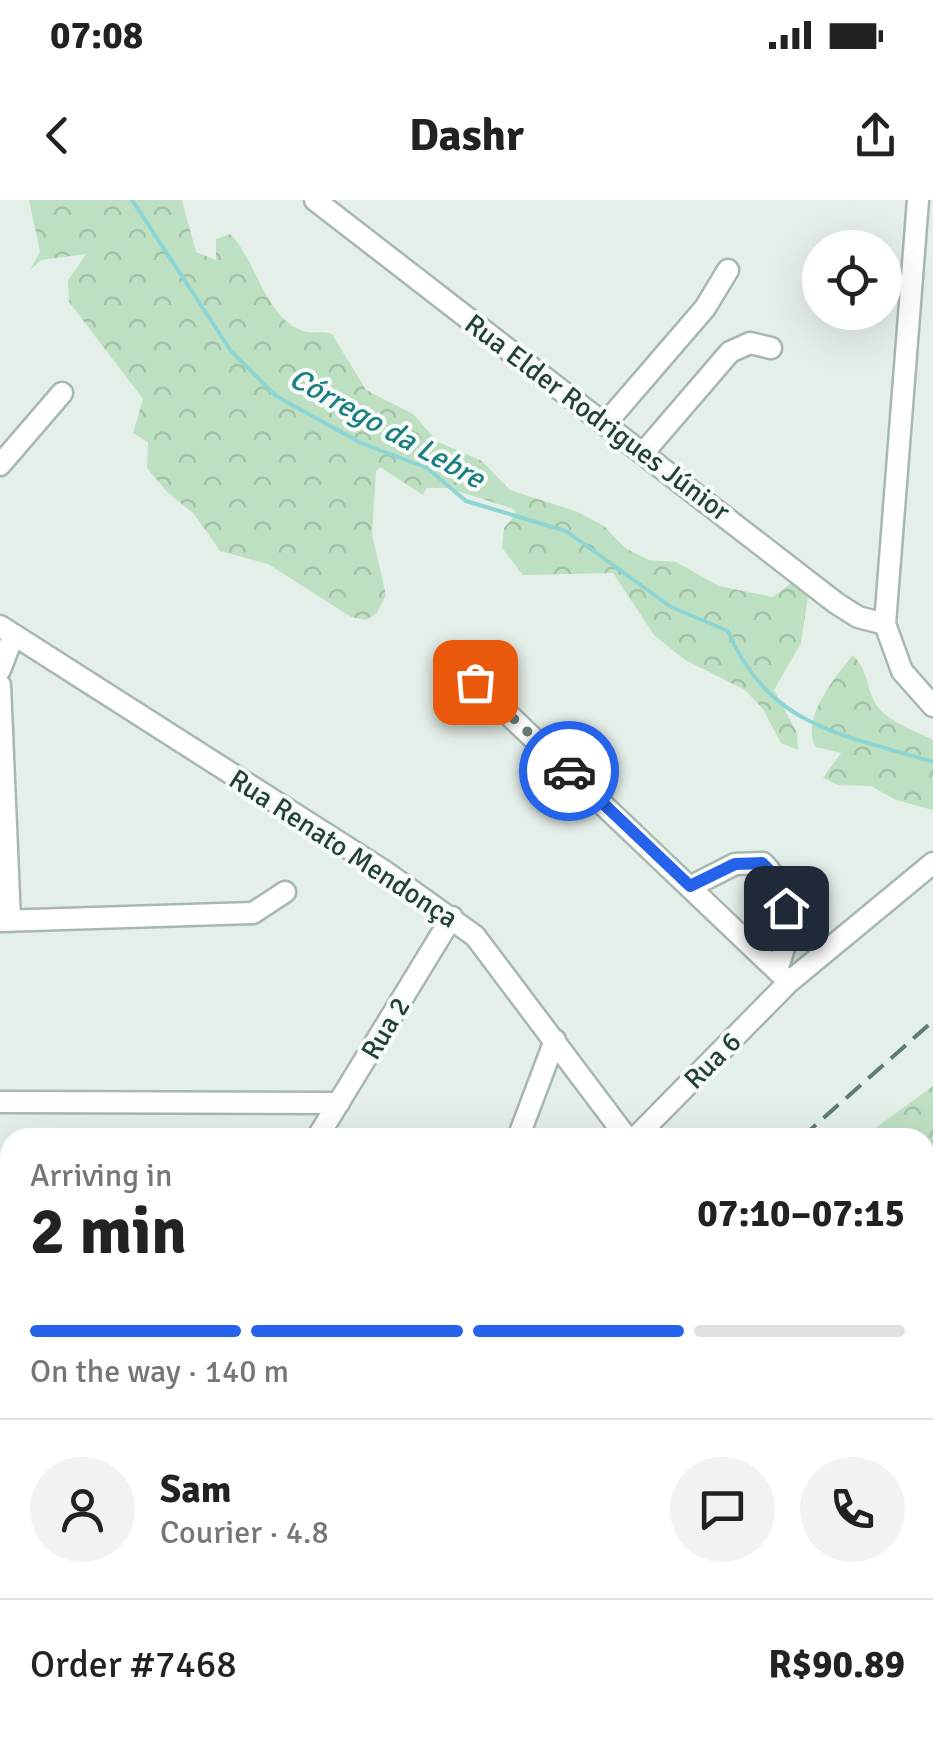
<!DOCTYPE html>
<meta charset="utf-8">
<style>
body{margin:0;font-family:Signika,sans-serif;background:#f2f2f2;color:#222;height:100vh;display:flex;flex-direction:column;font-size:38px;white-space:nowrap}
*{box-sizing:border-box;margin:0}
p{font-size:32px;color:#767676}
.icon{flex:none;width:55px;height:55px;fill:none;stroke:currentColor;stroke-width:2;stroke-linecap:round;stroke-linejoin:round}
.map{position:relative;flex:1;overflow:hidden}
.sheet{position:absolute;left:0px;top:928px;width:935px;height:622px;display:flex;flex-direction:column;background:#fff;border-radius:30px 30px 0 0;box-shadow:0 10px 40px #0002}
.sheet>*{flex:none}
.fabs{position:absolute;left:802px;top:30px;display:grid;gap:20px}
.fabs a{display:grid;place-items:center;width:100px;height:100px;border-radius:50%;background:#fff;box-shadow:0 10px 40px #0002;font-size:50px}
.pin{position:absolute;display:grid;place-items:center;width:85px;height:85px;color:#fff;margin:-42px;border-radius:20px;box-shadow:0 5px 15px #0006}
.courier{position:absolute;display:grid;place-items:center;width:100px;height:100px;margin:-50px;border:8px solid #2563eb;border-radius:50%;background:#fff;color:#222;box-shadow:0 2px 12px #0007}
.head em{font-style:normal;font-weight:800}
.head div{display:flex;flex-direction:column-reverse}
.head{display:flex;align-items:center;justify-content:space-between;height:170px;padding:0 30px}
h1{font-size:65px;font-weight:800;line-height:75px}
.bar{display:grid;grid-template-columns:repeat(4,1fr);gap:15px 10px;align-content:center;height:120px;padding:0 30px}
.bar i{height:12px;border-radius:8px;background:#e0e0e0}
.bar .current{background:#2563eb}
.bar p{grid-column:span 4}
.line{display:flex;align-items:center;gap:25px;padding:0 30px;border-top:2px solid #e0e0e0}
.line div{flex:1}
.round{display:grid;place-items:center;flex:none;width:105px;height:105px;border-radius:52px;background:#f2f2f2}
.status{display:flex;justify-content:space-between;align-items:center;height:70px;padding:0 50px;background:#fff;direction:ltr}
.status svg{height:28px;fill:currentColor}
header{display:flex;justify-content:space-between;align-items:center;height:130px;padding:0 30px;background:#fff;font-size:45px;font-weight:800}
.map>svg:first-child{display:block}
.built{fill:#d3dfd8}
.forest{fill:url(#forest-crowns)}
.lines{fill:none;stroke-linecap:round;stroke-linejoin:round}
.stream{stroke:#8dd4d4;stroke-width:4}
.minor-casing{stroke:#a7b8af;stroke-width:25}
.minor{stroke:#fff;stroke-width:20}
.rail{stroke:#5e7d70;stroke-width:4;stroke-dasharray:20 10;stroke-linecap:butt}
.done{stroke:#677f74;stroke-width:10;stroke-dasharray:0 18}
.route{stroke:#2563eb;stroke-width:12}
.labels{text-anchor:middle;stroke-width:8;stroke-linejoin:round;paint-order:stroke}
.street-label{font-size:28px;fill:#234235;stroke:#f6fbf8}
.water-label{font-size:30px;font-style:italic;fill:#1b7e80;stroke:#f6fbf8}
</style>
<div class="status"><b>07:08</b><svg viewBox="0 0 49 12"><path d="M0 12V9h3v3zM5 12V6h3v6zM10 12V3h3v9zM15 12V0h3v12zM26 1h20v11H26zM47 4h2v5h-2z"/></svg></div>
<header><svg class="icon" aria-label="back" viewBox="0 0 24 24"><path d="M15 5l-7 7 7 7"/></svg>Dashr<svg class="icon" aria-label="share" viewBox="0 0 24 24"><path d="M12 15V3M7 8l5-5 5 5M5 13v7h14v-7"/></svg></header>
<div class="map">
<svg width="933" height="1549" viewBox="0 0 933 1549">
<defs>
<pattern id="forest-crowns" width="20" height="18" patternUnits="userSpaceOnUse" patternTransform="scale(2.5)"><rect width="20" height="18" fill="#bee0c2"/><path d="M2 6a3 3 0 1 1 6 0M12 15a3 3 0 1 1 6 0" fill="none" stroke="#a3c1a7"/></pattern>
</defs>
<rect width="100%" height="100%" fill="#e5efe9"/>
<path class="built" d="M152,1540h124v9h-140z"/>
<path class="forest" d="M29,0h153l14,52 20,8v-21l14,-5c26,24 36,90 78,98 9,1 15,-1 24,2l34,56 47,24 25,28 44,19 28,29 68,22 26,14 21,22 24,12 27,2 43,24 54,11 22,-17 9,2 4,14 -7,47 -27,47 23,43 1,17 -17,-7 -18,-34 -18,-19 -60,-30 -31,-25 -41,-62 -90,2 -21,-27 2,-20 12,-14 -2,-5 -66,-21h-22l-3,7 -43,-28 -4,4 -4,63 14,61 -9,18 -11,7 -15,-3 -83,-53 -48,-13 -26,-37 -27,-22 -20,-24 1,-26 -15,-9 10,-34 -74,-97 -1,-22 18,-26 -45,6 -12,11 11,-19z
M853,455c13,14 13,26 20,44 9,21 41,31 60,41v70l-37,-10 -25,-14 -33,-1 -15,-7 18,-25 -25,-6c-17,-26 20,-72 37,-92z
M933,886v109l-8,5v-62l-62,-1z"/>
<g class="lines">
<path class="stream" d="M132,0l99,151 45,45 85,47 66,25 39,33 100,30 105,76 57,24c40,96 114,103 205,131"/>
<defs>
<path id="minor" d="M315,0l521,403 22,14 27,7
M918,0l-33,424 17,47 31,35
M606,223l99,-115 23,-38
M644,252l86,-100 20,-9 21,5
M0,265l62,-72
M0,426l384,245 91,65 152,202
M448,457l341,325
M0,470l13,-34
M0,485l10,236
M690,687l45,-23 28,-1c30,31 30,67 14,106
M0,721l253,-8 32,-21
M0,902l339,1
M317,938l135,-221
M518,938l37,-98
M635,938l154,-156 144,-119
M0,977h10
M0,1052h10
M0,1129h10
M925,1194l8,6
M0,1202h10
M0,1276h10
M925,1311l8,-16
M0,1355h10
M930,1386l3,1
M0,1420l10,-4
M925,1502l8,4
M824,1540l22,9
M313,1549l2,-9
M407,1549l2,-9
M522,1549l2,-9
M544,1549l3,-9
M642,1549l2,-9
M739,1549l2,-9"/>
</defs>
<use href="#minor" class="minor-casing"/>
<use href="#minor" class="minor"/>
<path class="rail" d="M801,938l132,-117
M0,1476l10,-5"/>
</g>
<g class="lines">
<path class="done" d="M475,482l94,89"/>
<path class="route" d="M569,571l121,115 45,-22 27,-1 19,19 5,26"/>
</g>
<g class="labels">
<g class="street-label">
<text transform="translate(598 217) rotate(37)" y="10">Rua Elder Rodrigues Júnior</text>
<text transform="translate(344 648) rotate(33)" y="10">Rua Renato Mendonça</text>
<text transform="translate(385 828) rotate(-59)" y="10">Rua 2</text>
<text transform="translate(712 860) rotate(-45)" y="10">Rua 6</text>
</g>
<g class="water-label">
<text transform="translate(387 228) rotate(29)" y="10">Córrego da Lebre</text>
</g>
</g>
</svg>
<div class="fabs">
<a><svg class="icon" aria-label="locate" viewBox="0 0 24 24"><circle cx="12" cy="12" r="6"/><path d="M12 2v4M12 18v4M2 12h4M18 12h4"/></svg></a>
</div>
<div class="pin" style="left:475px;top:482px;background:#ea580c"><svg class="icon" aria-label="bag" viewBox="0 0 24 24"><path d="M5 8h14l-1 12H6zM9 8a3 3 0 0 1 6 0"/></svg></div>
<div class="pin" style="left:786px;top:708px;background:#1f2937"><svg class="icon" aria-label="home" viewBox="0 0 24 24"><path d="M3 11l9-7 9 7M6 9v11h12V9"/></svg></div>
<div class="courier" style="left:569px;top:571px"><svg class="icon" aria-label="car" viewBox="0 0 24 24"><path d="M5 17H2v-5l4-1 3-4h7l3 4 3 1v5h-3M9 17h6M6 11h13"/><circle cx="7" cy="17" r="2"/><circle cx="17" cy="17" r="2"/></svg></div>
<section class="sheet">
<div class="head"><div><h1>2 min</h1><p>Arriving in</p></div><em>07:10–07:15</em></div>
<div class="bar"><i class="current"></i><i class="current"></i><i class="current"></i><i></i><p>On the way · 140 m</p></div>
<div class="line" style="height:180px"><a class="round"><svg class="icon" aria-label="person" viewBox="0 0 24 24"><circle cx="12" cy="8" r="4"/><path d="M4 21q1-7 8-7t8 7"/></svg></a><div><b>Sam</b><p>Courier · 4.8</p></div><a class="round"><svg class="icon" aria-label="chat" viewBox="0 0 24 24"><path d="M4 5h16v11H9l-5 4z"/></svg></a><a class="round"><svg class="icon" aria-label="phone" viewBox="0 0 24 24"><path d="M5 4h4l2 5-3 2q2 4 5 5l2-3 5 2v4C11 20 4 13 5 4z"/></svg></a></div>
<div class="line" style="height:130px"><div>Order #7468</div><b>R$90.89</b></div>
</section>
</div>
